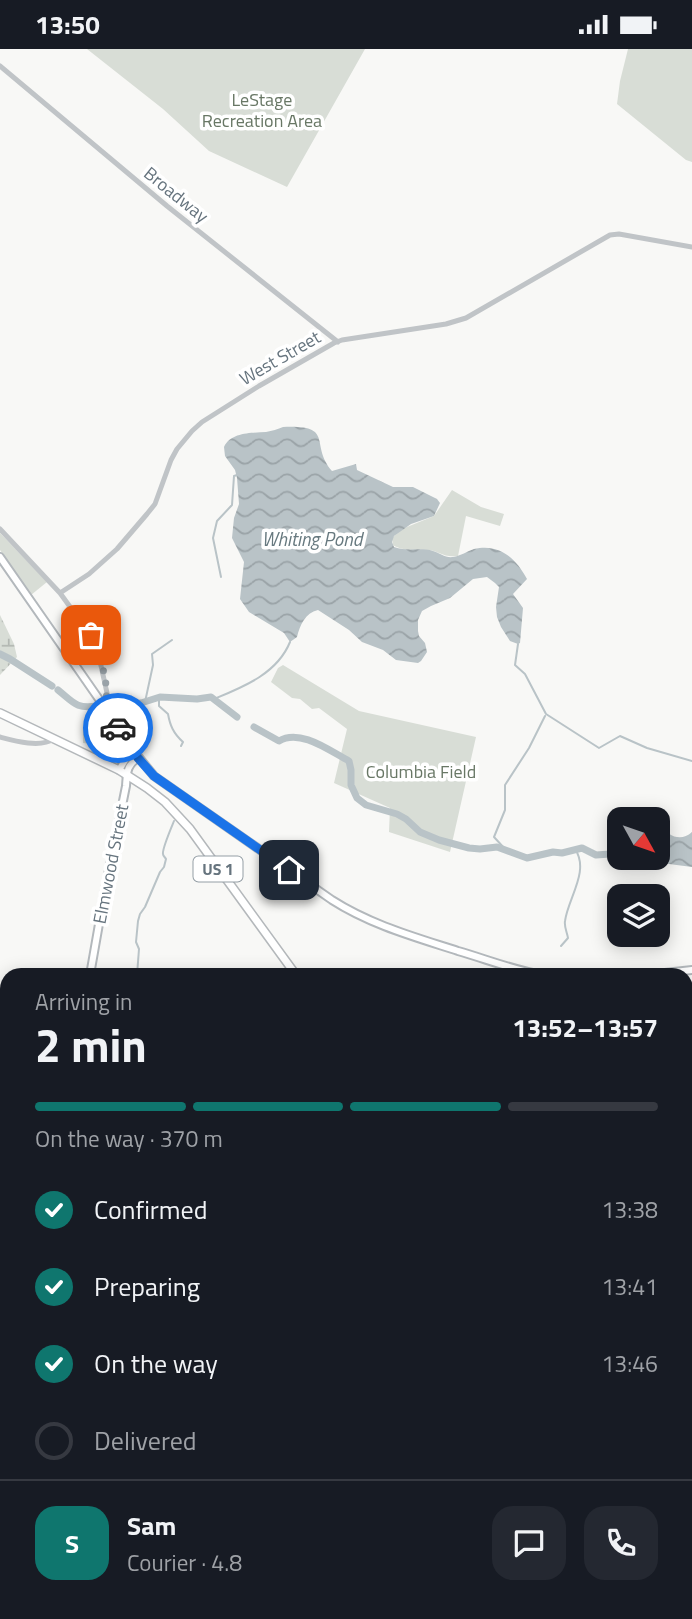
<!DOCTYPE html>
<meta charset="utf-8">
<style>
body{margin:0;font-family:"Titillium Web",sans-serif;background:#242831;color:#f1f3f6;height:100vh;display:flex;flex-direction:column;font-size:26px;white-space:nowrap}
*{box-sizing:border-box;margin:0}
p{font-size:23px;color:#9ea1a6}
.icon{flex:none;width:38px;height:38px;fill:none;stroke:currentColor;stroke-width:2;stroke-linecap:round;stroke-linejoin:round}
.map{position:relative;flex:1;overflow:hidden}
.side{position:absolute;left:0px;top:919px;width:693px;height:653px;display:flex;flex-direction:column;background:#171b24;border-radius:21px 21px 0 0;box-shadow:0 4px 18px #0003}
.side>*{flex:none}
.needle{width:46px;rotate:130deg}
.controls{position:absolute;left:607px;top:758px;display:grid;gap:14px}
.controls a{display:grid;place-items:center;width:63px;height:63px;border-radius:14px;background:#171b24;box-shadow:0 4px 18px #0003;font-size:35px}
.pin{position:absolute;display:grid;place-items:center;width:60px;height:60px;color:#fff;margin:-30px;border-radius:14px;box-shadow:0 4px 10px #0006}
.courier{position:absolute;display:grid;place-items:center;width:70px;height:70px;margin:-35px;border:5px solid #1a73e8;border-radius:50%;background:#fff;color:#222;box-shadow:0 2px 9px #0007}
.overview em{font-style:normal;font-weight:700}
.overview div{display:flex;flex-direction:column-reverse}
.overview{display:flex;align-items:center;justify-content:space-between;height:119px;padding:0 35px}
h1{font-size:46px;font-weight:700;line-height:52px}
.bar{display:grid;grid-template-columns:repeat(4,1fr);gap:10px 7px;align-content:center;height:84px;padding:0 35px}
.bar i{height:9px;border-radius:5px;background:#363941}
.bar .on{background:#0f766e}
.bar p{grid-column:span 4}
.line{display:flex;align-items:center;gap:18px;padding:0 35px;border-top:2px solid #363941}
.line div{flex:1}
.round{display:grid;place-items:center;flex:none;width:74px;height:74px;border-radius:21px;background:#242831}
ol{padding:0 35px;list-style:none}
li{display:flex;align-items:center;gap:21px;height:77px}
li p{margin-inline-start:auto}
li .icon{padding:7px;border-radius:50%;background:#0f766e;color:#fff;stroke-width:4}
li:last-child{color:#9ea1a6}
li i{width:38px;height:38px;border:4px solid #363941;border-radius:50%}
.status{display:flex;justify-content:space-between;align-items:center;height:49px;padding:0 35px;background:#171b24;direction:ltr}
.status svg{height:19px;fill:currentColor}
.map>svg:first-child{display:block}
.green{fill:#d8ddd6}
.forest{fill:url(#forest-crowns)}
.wetland{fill:url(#wetland-marsh)}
.cemetery{fill:url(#cemetery-stones)}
.water{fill:url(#water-waves)}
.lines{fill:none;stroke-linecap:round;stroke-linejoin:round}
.stream{stroke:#b9c3c7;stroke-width:2}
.river{stroke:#b9c3c7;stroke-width:7}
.secondary-casing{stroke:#b3b8bc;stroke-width:10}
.primary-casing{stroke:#b4b8bb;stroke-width:10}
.tertiary{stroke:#c0c4c7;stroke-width:5}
.secondary{stroke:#fff;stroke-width:6}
.primary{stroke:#fff;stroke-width:7}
.done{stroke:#99a2a8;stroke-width:7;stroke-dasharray:0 12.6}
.route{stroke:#1a73e8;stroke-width:9}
.labels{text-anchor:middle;stroke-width:7;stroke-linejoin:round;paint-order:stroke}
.shield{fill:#fff;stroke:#949ea5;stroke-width:2}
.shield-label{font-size:16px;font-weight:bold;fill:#66747e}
.park-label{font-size:18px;fill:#687765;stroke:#fff}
.street-label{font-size:18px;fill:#66747e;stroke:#fff}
.water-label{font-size:19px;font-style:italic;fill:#67797f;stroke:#fff}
</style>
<div class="status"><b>13:50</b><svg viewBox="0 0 49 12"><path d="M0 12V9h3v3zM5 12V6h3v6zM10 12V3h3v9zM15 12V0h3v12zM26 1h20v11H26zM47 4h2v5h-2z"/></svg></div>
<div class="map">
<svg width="692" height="1570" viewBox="0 0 692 1570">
<defs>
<pattern id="forest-crowns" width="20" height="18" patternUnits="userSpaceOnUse" patternTransform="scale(1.75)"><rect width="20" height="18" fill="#d8ddd6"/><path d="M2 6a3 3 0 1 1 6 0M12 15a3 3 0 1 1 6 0" fill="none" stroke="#b3b8b3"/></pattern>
<pattern id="wetland-marsh" width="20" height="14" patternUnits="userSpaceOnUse" patternTransform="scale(1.75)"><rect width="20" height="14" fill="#d8ddd6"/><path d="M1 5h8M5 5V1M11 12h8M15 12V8" fill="none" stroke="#b3b8b3"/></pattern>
<pattern id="cemetery-stones" width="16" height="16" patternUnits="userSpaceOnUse" patternTransform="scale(1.75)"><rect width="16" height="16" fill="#d8ddd6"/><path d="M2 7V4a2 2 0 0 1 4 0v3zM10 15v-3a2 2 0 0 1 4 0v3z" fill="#b3b8b3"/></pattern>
<pattern id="water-waves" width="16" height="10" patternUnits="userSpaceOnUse" patternTransform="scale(1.75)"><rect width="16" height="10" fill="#b9c3c7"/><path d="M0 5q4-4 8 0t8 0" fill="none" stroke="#9aa3a7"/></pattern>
</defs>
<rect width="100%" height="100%" fill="#f8f8f6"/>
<path class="green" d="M87,0h278l-78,138 -78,-36 -46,-42z
M628,0h64v113l-6,-2 -69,-56 3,-23z
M452,441l29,17 23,7 -4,12 -34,-10 -8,40c-15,2 -18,-5 -30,-6 -12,-1 -24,2 -35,-5l-1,-7 10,-9 32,-13z
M0,484l47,49 -16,13 -31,-45z
M283,616l76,46 117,26 -26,115 -61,-20 1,-24 -56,-25 13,-54 -28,-21 -7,1 -12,-10 -8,-1 -21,-16 7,-14z
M0,1059l7,2v322l-7,2z
M0,1490l7,2v72h135l3,6h-145z"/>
<path class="forest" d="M0,1515l7,2v47l36,1 -4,2 2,2 4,-1 1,2h-46z
M577,1564l54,1 8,5h-64z"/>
<path class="wetland" d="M0,566l14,29 3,13 -17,18z"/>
<path class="cemetery" d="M111,677l9,18 -1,3 -36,-4v-16z"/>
<path class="water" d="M283,378c53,-2 26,17 49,44l24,-7 1,6 36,17h20l24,12 3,4 -6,13 -23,8 -17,12 -2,6 2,5c14,5 27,0 39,4 7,2 12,7 20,6 8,-1 14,-6 21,-8 25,-6 42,9 53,30l-14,15 10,14 -3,35 -2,1 -8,-3 -9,-14 -4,-10 -1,-10 3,-20 -4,-4 -8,-6 -14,2 -23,19 -19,8 -9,5 -4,9v11l1,5 6,7 2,9 -6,9 -3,2 -22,-3 -13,-10 -21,-8 -13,-12 -31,-20c-13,3 -18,15 -21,27l-7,5 -6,-9 -35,-21 -9,-13 4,-37 -12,-24 2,-20 5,-14 -2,-26 -2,-8 -10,-14 -1,-9c7,-15 28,-14 42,-15 6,-1 12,-3 17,-5z
M658,777c11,9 22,17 34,6v35l-46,-6 -6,-3 18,-1z"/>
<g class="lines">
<path class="stream" d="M221,528l-8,-39 4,-17 15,-16 2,-29 3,-1
M518,595l-3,21 10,9 21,40 53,34 21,-12 27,12 45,13
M159,649v8l9,8c2,11 5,19 15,28l-2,4
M214,650c29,-12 63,-25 76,-57
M145,653l8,-37 -1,-11 20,-14
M505,800l-11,-12 11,-27v-25l24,-37 16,-32
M561,897l7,-8c-1,-6 -4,-11 -3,-17 3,-23 25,-50 10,-72
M137,926l2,-26 -3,-7 2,-21 2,-7 5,-7 15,-35 4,-5 2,-8c-1,-2 -3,-3 -3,-5 -1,-5 9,-28 11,-33"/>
<path class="river" d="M0,605l10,5 42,27
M58,641c16,13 18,19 39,16
M115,656l26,-2 19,-6 37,2 14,-2 26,20
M254,678l25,14c21,-13 51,10 70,20l2,9v15l6,13 9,7 31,9 9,5 14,13 19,8 30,8 11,1 17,-2 30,11 26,-6 9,1 20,-5 14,7 14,-1 10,-5"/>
<defs>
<path id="secondary" d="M0,508l110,158 22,34 22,27 178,124c39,25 83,37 126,51 28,8 55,19 84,24
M119,721l13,-21
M90,926l15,-85 21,-104c1,-12 0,-21 12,-28
M647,926l45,-5
M686,1538l6,-17
M146,1564l3,6
M669,1570l4,-6
M675,1570l3,-6"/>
<path id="primary" d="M0,664l119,57 28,18 18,14 25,27 106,146
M645,1564l3,6
M653,1564l3,6"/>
</defs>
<use href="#secondary" class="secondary-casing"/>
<use href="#primary" class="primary-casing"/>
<path class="tertiary" d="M0,17l167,140 171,136
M0,480l60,64 29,40 9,19 9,41v10l-3,4
M60,544l29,-19 28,-25 30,-35 8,-10 16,-44 6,-11 15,-18 10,-9 57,-36 75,-43 8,-3 104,-16 20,-6 144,-83 9,-1 73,13
M0,688c15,4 40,11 54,2
M0,1056l7,2"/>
<use href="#secondary" class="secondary"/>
<use href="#primary" class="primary"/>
</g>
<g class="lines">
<path class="done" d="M91,586c8,16 21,56 13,72l14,21"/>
<path class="route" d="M118,679l20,30 16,18 135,94"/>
</g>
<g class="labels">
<rect class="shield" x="193.5" y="807.5" width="49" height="25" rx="5"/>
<g class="shield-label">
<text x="218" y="826">US 1</text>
</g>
<g class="park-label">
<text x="262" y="57">LeStage<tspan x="262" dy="21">Recreation Area</tspan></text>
<text x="421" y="729">Columbia Field</text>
</g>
<g class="street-label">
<text transform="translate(176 146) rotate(39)" y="6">Broadway</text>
<text transform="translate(280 309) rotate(-30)" y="6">West Street</text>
<text transform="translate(111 815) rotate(-79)" y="6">Elmwood Street</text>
</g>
<g class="water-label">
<text x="312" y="497">Whiting Pond</text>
</g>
</g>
</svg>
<div class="controls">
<a><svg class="needle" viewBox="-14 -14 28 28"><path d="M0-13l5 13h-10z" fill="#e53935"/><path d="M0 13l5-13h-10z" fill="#9ea1a6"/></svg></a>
<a><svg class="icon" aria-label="layers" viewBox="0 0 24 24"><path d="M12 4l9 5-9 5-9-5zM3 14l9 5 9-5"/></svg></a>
</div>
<div class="pin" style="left:91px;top:586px;background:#ea580c"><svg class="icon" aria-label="bag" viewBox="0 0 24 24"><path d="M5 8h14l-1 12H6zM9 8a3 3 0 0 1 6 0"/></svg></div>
<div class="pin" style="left:289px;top:821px;background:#1f2937"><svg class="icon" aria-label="home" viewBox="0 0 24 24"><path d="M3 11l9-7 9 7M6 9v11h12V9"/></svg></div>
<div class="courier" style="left:118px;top:679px"><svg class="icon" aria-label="car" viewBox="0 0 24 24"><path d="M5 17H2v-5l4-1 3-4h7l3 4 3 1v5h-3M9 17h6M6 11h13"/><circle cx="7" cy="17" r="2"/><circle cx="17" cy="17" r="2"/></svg></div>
<section class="side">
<div class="overview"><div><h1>2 min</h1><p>Arriving in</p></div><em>13:52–13:57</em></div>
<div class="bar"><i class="on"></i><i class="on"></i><i class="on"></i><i></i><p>On the way · 370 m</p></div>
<ol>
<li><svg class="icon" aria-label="check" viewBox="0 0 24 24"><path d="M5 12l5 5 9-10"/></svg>Confirmed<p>13:38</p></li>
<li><svg class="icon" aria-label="check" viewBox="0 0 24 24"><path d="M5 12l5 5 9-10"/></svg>Preparing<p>13:41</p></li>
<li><svg class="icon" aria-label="check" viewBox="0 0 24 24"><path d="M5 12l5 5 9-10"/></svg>On the way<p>13:46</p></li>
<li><i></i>Delivered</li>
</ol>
<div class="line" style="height:126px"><b class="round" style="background:#0f766e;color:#fff">S</b><div><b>Sam</b><p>Courier · 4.8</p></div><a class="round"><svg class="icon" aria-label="chat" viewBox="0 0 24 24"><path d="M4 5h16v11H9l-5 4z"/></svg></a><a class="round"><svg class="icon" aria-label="phone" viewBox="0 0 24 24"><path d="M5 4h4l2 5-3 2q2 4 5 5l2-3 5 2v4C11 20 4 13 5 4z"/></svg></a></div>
</section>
</div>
